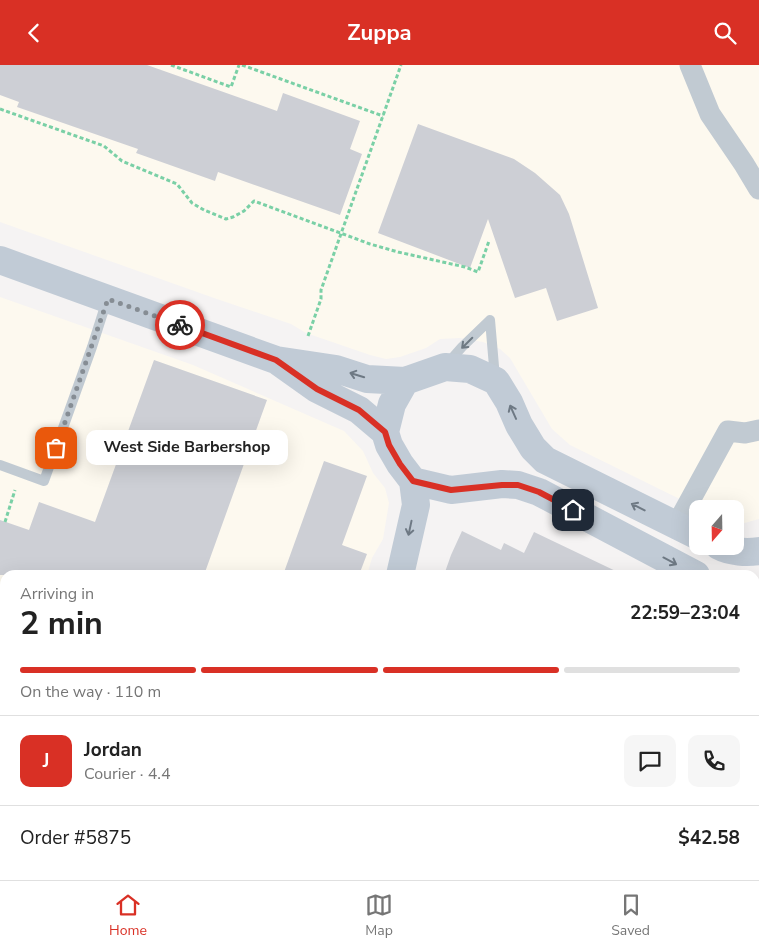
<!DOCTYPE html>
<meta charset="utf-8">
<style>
body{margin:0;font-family:"Nunito Sans",sans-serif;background:#f6f6f6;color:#222;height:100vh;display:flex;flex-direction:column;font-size:19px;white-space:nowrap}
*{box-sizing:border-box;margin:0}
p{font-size:16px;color:#767676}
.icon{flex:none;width:28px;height:28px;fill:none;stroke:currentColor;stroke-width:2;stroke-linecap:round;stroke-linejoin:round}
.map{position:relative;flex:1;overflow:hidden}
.side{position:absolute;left:0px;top:505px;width:760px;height:310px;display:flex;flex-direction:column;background:#fff;border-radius:15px 15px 0 0;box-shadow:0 5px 20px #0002}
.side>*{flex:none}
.needle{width:32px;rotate:200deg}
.fabs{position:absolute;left:689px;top:435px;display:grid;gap:10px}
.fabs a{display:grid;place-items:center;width:55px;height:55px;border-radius:10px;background:#fff;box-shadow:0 5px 20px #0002;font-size:25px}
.pin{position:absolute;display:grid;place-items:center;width:42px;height:42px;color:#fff;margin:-21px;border-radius:10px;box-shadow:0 2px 8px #0006}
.courier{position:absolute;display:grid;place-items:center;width:50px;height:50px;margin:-25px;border:4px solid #d93025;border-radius:50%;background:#fff;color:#222;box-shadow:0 1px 6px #0007}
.bubble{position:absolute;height:35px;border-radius:10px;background:#fff;box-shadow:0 5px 20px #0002;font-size:16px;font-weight:700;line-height:35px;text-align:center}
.headline em{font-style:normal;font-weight:700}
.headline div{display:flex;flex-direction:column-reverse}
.headline{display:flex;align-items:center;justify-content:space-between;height:85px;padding:0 20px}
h1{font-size:32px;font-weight:700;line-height:38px}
.bar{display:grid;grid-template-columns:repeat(4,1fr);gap:8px 5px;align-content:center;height:60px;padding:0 20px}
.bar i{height:6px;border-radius:4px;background:#e0e0e0}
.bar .selected{background:#d93025}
.bar p{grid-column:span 4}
.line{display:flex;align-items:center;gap:12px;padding:0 20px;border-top:1px solid #e0e0e0}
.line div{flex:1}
.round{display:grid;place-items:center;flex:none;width:52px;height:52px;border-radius:10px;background:#f6f6f6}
header{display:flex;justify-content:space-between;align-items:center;height:65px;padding:0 20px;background:#d93025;color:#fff;font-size:22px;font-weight:700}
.tab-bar{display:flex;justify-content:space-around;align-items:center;height:70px;border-top:1px solid #e0e0e0;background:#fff;font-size:14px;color:#767676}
.tab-bar a{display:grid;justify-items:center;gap:2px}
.tab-bar .selected{color:#d93025}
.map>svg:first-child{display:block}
.commercial{fill:#fdf9ef}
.building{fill:#cdcfd5}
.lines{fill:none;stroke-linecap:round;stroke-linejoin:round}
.path{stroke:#7ad0a6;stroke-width:3;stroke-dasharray:4 2.5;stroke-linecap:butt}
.lane{stroke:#c1cad2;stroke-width:10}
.street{stroke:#c1cad2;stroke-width:21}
.secondary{stroke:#c1cbd6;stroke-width:28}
.oneway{stroke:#6e7983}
.oneway2{stroke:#6e7984}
.done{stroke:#868d94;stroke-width:5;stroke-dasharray:0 9}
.route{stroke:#d93025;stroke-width:6}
</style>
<header><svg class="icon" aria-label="back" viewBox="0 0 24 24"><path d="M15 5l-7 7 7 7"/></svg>Zuppa<svg class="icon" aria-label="search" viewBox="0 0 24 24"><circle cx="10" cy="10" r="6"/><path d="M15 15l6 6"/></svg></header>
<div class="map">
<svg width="759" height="815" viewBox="0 0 759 815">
<rect width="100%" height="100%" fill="#f5f3f3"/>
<path class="commercial" d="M0,0h759v454l-18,5 -6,-1v-14h-35l-130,-64 -18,-16 -42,-71 -10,-9 -17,-7 -23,-4 -20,1 -14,9 -26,9 -14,2 -16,-4 -64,-22 -15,-9 -77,-26 -214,-76z
M0,232l193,68 151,66 19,20 10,22 12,15 4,15 -6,36 -11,19 -5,17h-362v189l-5,-2z
M0,783l5,2v25h71l14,5h-90z"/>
<path class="building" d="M0,0h147l130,46 6,-18 77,28 -10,28 12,5 -22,61 -122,-43 -3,9 -79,-28 2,-4 -121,-42 2,-5 -19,-7z
M418,59l96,35 21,14 25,22 9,19 29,94 -41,13 -11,-33 -31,10 -27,-79 -18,49 -92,-35z
M154,295l113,40 -63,175h-204v-55l29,10 10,-28 56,20z
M324,396l43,15 -25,69 25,9 -8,21h-76z
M462,466l39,19 3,-7 20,10 10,-21 90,43h-180l7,-20z"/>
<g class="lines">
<path class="path" d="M171,0l60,22 8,-22
M242,0l141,51
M0,44l104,37 18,15 55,23 15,19 12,7 22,9 7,-2 11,-6 10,-10 116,43 28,8 67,15 13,5 11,-31
M308,271l13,-37v-9l80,-225
M5,457l10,-32"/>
<path class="lane" d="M490,255l5,58
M447,299l15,-17 28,-27
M0,400l44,16 48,-134 15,-47"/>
<path class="street" d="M690,0l20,49 34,50 15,25
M676,461l52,-95 17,2 14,-3"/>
<path class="secondary" d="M0,195l276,100 60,9 31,10 38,2 40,-14 25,2 26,12 13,21 10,23 14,23 12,12 153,76
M279,297l38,27 42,21 26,22
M405,316l-13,23 -7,28 4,13 11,19 13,17 38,9 51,-6 16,1 21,7 157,83
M719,481c11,6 28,7 40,5
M400,510l16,-70 -3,-24
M755,590l4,2
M755,669l4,-9
M0,743l5,2
M190,810l14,5
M301,815l1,-5
M696,815l1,-5"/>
</g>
<defs><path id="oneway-shaft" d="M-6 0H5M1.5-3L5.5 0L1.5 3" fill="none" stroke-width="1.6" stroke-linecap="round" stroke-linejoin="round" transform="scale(1.25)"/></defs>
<use class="oneway" href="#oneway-shaft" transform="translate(467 278) rotate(135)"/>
<g class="oneway2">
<use href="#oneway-shaft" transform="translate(357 310) rotate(-163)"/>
<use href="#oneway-shaft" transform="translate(513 347) rotate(-114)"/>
<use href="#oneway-shaft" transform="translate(638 442) rotate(-153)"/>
<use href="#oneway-shaft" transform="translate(410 463) rotate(102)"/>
<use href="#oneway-shaft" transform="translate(670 496) rotate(28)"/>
</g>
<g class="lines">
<path class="done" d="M56,383l52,-149 72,26"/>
<path class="route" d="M180,260l96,35 41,29 42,21 26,22 4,13 11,19 13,17 38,9 51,-5h16l21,7 34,18"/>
</g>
</svg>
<div class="fabs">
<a><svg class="needle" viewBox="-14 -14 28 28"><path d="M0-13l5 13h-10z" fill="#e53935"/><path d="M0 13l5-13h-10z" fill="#767676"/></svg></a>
</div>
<div class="pin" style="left:56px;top:383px;background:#ea580c"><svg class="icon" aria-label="bag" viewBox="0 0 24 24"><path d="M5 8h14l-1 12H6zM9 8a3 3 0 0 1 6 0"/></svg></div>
<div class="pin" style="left:573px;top:445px;background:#1f2937"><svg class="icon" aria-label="home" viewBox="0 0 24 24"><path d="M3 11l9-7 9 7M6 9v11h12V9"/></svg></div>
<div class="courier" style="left:180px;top:260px"><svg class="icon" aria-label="bike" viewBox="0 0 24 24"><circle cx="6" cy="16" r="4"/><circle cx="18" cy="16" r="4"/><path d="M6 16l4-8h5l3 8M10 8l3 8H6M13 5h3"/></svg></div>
<div class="bubble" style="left:86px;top:365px;width:202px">West Side Barbershop</div>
<section class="side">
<div class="headline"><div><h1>2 min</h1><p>Arriving in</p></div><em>22:59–23:04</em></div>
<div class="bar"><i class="selected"></i><i class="selected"></i><i class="selected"></i><i></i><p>On the way · 110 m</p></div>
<div class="line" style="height:90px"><b class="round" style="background:#d93025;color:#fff">J</b><div><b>Jordan</b><p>Courier · 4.4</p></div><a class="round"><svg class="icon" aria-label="chat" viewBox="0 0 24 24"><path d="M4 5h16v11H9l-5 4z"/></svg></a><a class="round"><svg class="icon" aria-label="phone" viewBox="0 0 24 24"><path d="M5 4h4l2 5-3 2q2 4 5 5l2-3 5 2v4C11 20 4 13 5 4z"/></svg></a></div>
<div class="line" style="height:65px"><div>Order #5875</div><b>$42.58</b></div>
</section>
</div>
<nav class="tab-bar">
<a class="selected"><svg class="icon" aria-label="home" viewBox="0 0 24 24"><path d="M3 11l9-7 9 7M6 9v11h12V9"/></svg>Home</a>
<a><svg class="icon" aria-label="map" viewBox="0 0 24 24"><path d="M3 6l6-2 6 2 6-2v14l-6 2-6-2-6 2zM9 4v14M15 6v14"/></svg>Map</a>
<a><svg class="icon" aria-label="saved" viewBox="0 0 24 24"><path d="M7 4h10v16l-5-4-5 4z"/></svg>Saved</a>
</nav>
